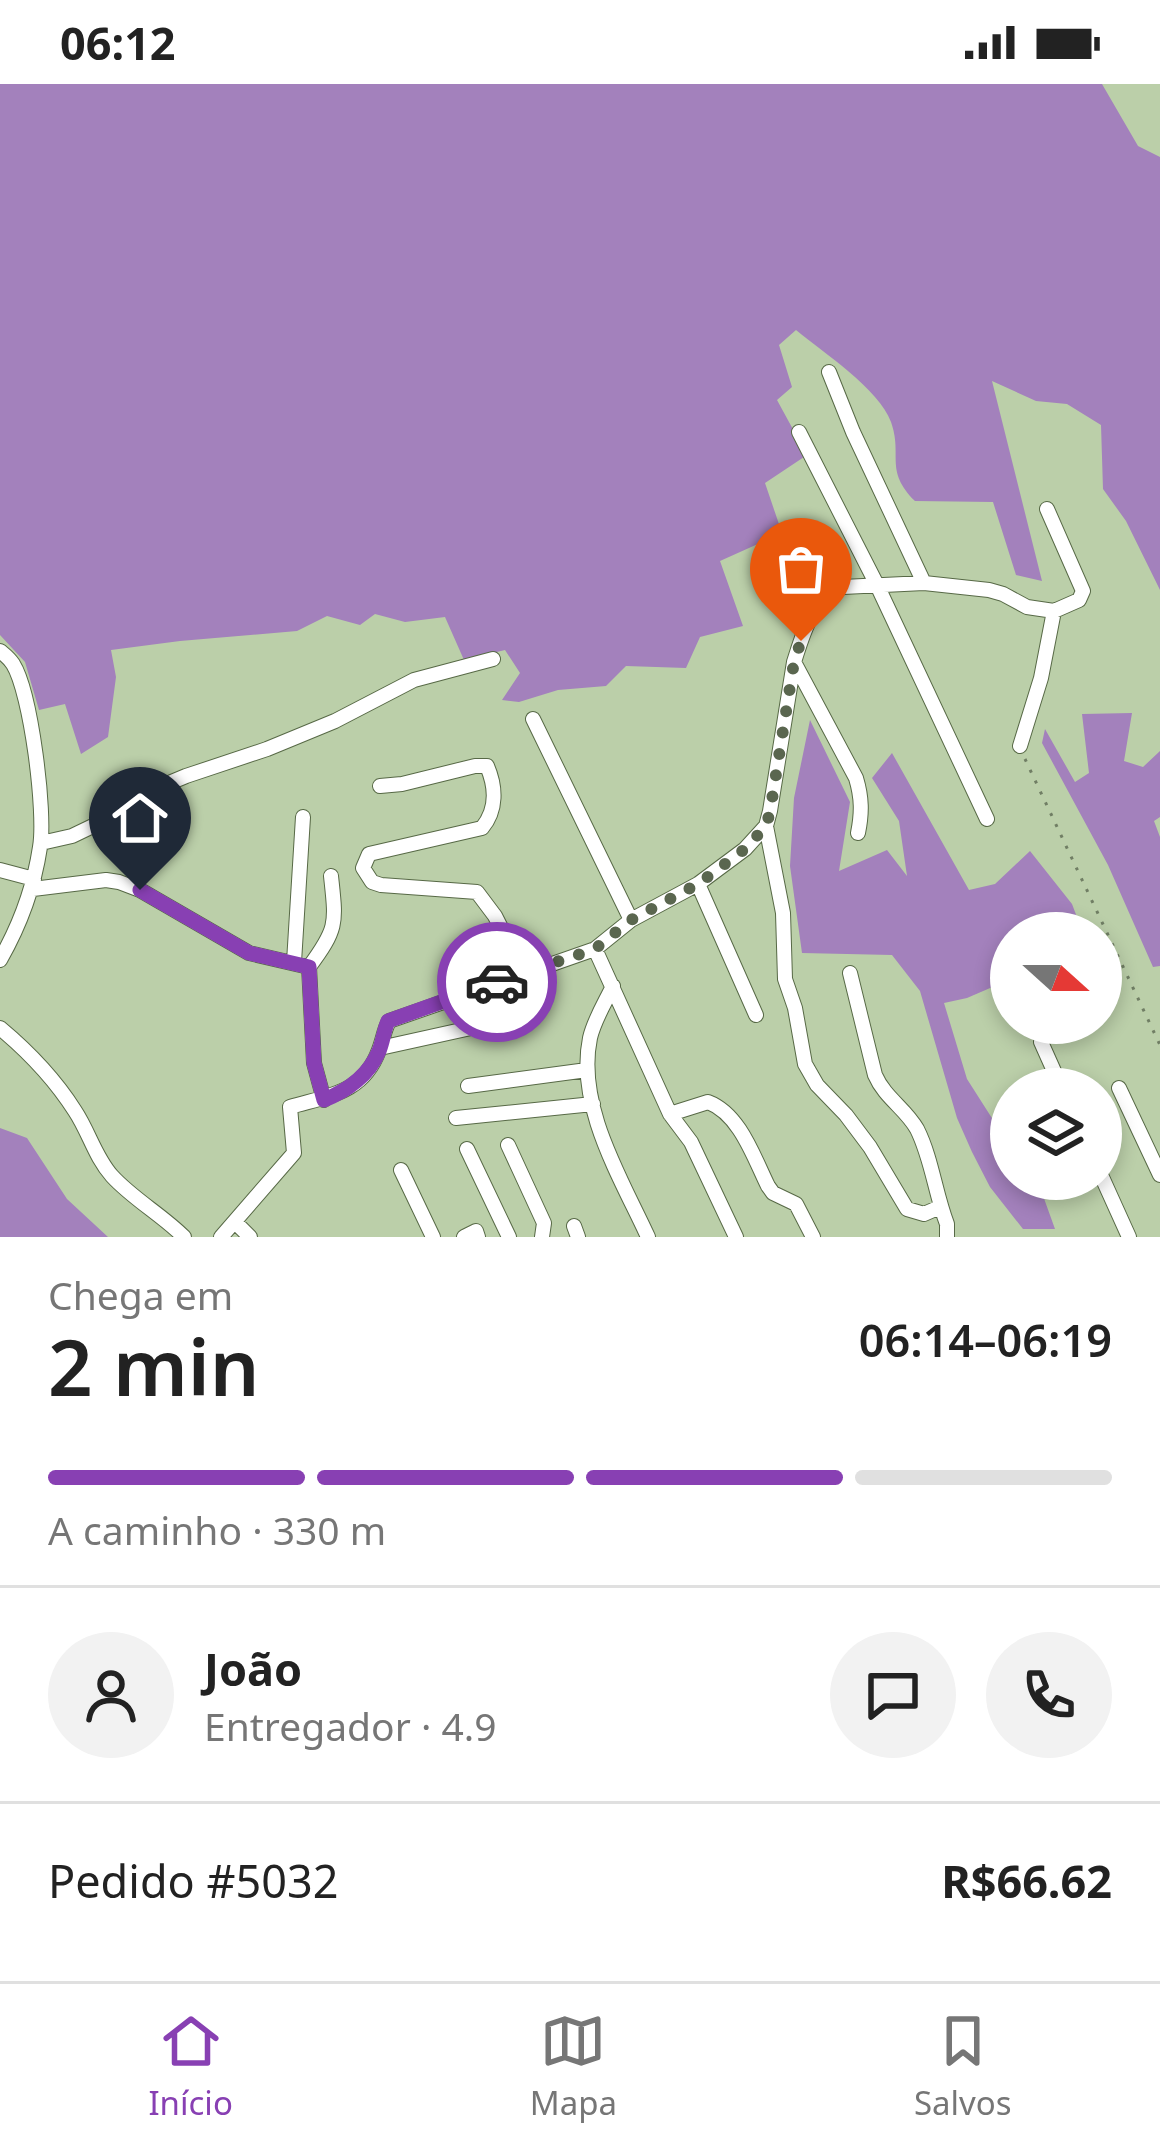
<!DOCTYPE html>
<html lang="pt">
<meta charset="utf-8">
<style>
body{margin:0;font-family:"Noto Sans",sans-serif;background:#f2f2f2;color:#222;height:100vh;display:flex;flex-direction:column;font-size:45px;white-space:nowrap}
*{box-sizing:border-box;margin:0}
p{font-size:39px;color:#767676}
.icon{flex:none;width:66px;height:66px;fill:none;stroke:currentColor;stroke-width:2;stroke-linecap:round;stroke-linejoin:round}
.map{position:relative;height:1153px;overflow:hidden}
.panel{display:flex;flex-direction:column;background:#fff;flex:1}
.panel>*{flex:none}
.needle{width:78px;rotate:111deg}
.tools{position:absolute;left:990px;top:828px;display:grid;gap:24px}
.tools a{display:grid;place-items:center;width:132px;height:132px;border-radius:50%;background:#fff;box-shadow:0 6px 18px #0003;font-size:60px}
.pin{position:absolute;display:grid;place-items:center;width:102px;height:102px;color:#fff;margin:-123px -51px;border-radius:50% 50% 50% 0;rotate:-45deg;box-shadow:0 0 12px #0007}
.pin .icon{rotate:45deg}
.courier{position:absolute;display:grid;place-items:center;width:120px;height:120px;margin:-60px;border:9px solid #8840b3;border-radius:50%;background:#fff;color:#222;box-shadow:0 3px 15px #0007}
.head em{font-style:normal;font-weight:600}
.head div{display:flex;flex-direction:column-reverse}
.head{display:flex;align-items:center;justify-content:space-between;height:204px;padding:0 48px}
h1{font-size:78px;font-weight:600;line-height:90px}
.bar{display:grid;grid-template-columns:repeat(4,1fr);gap:18px 12px;align-content:center;height:144px;padding:0 48px}
.bar i{height:15px;border-radius:9px;background:#e0e0e0}
.bar .on{background:#8840b3}
.bar p{grid-column:span 4}
.line{display:flex;align-items:center;gap:30px;padding:0 48px;border-top:3px solid #e0e0e0}
.line div{flex:1}
.round{display:grid;place-items:center;flex:none;width:126px;height:126px;border-radius:63px;background:#f2f2f2}
.status{display:flex;justify-content:space-between;align-items:center;height:84px;padding:0 60px;background:#fff;direction:ltr}
.status svg{height:33px;fill:currentColor}
.tabs{display:flex;justify-content:space-around;align-items:center;height:168px;border-top:3px solid #e0e0e0;background:#fff;font-size:33px;color:#767676}
.tabs a{display:grid;justify-items:center;gap:6px}
.tabs .on{color:#8840b3}
.map>svg:first-child{display:block}
.forest{fill:#a381bc}
.lines{fill:none;stroke-linecap:round;stroke-linejoin:round}
.minor-casing{stroke:#576946;stroke-width:16}
.path{stroke:#707e64;stroke-width:3;stroke-dasharray:3 9;stroke-linecap:butt}
.minor{stroke:#fff;stroke-width:14}
.done{stroke:#5a664f;stroke-width:12;stroke-dasharray:0 21.6}
.route{stroke:#8840b3;stroke-width:15}
</style>
<div class="status"><b>06:12</b><svg viewBox="0 0 49 12"><path d="M0 12V9h3v3zM5 12V6h3v6zM10 12V3h3v9zM15 12V0h3v12zM26 1h20v11H26zM47 4h2v5h-2z"/></svg></div>
<div class="map">
<svg width="1160" height="1153" viewBox="0 0 1160 1153">
<rect width="100%" height="100%" fill="#bbcfa9"/>
<path class="forest" d="M0,0h1102l36,62 22,11v433l-34,-69 -23,-32 -2,-64 -34,-21 -31,-3 -44,-20 50,200 -26,-6 -23,-73 -78,-1c-31,-31 -12,-45 -24,-79 -12,-33 -67,-69 -95,-92l-17,15 13,42 -15,13 30,55 -42,28 17,50 -62,28 23,65 -43,11 -14,31 -60,-2 -20,20 -48,4 -39,12 -17,-2 18,-27 -15,-23 -41,10 -19,-43 -40,5 -30,-8 -15,11 -33,-9 -30,15 -117,10 -69,9 5,27 -8,60 -27,17 -16,-50 -26,6 -14,-48 -25,-27z
M1132,629l-8,48 19,6 17,-16v66l-6,4 6,16v129l-7,1 -45,-102 -66,-122 3,-14 30,53 14,-9 -7,-59z
M810,636l40,82 -11,69 48,-21 20,26 -8,-55 -27,-43 20,-25 77,137 26,-6 35,-33 42,53 11,29h-72v46l-44,19 -23,5 23,76 44,69v31h26l18,50h-32l-33,-42 -18,-35 -15,-34 -37,-127 -28,-36 -90,-2 -12,-87 4,-68z
M0,1044l27,10 40,61 41,38h-108z"/>
<g class="lines">
<defs>
<path id="minor" d="M829,288l24,60 71,151
M799,348l78,153 110,234
M0,567c6,5 9,7 13,13 18,29 33,149 27,183 -6,40 -20,78 -40,113
M794,578l62,116c6,20 6,35 2,55
M533,635l98,201
M1020,662l21,-68 13,-67
M380,702l22,-2 73,-18h12c9,21 10,44 -5,62l-113,26 -6,14 9,14 9,3 96,7 18,24 29,57
M766,742l17,87 2,66 10,29 10,56 12,21 29,30 24,32 37,62 17,5 16,-7
M41,759l31,-7 25,-12 22,-20 67,-28 81,-27 68,-28 79,-41 79,-21
M0,786l34,9
M698,800l58,131
M33,805l73,-9 13,2 21,8 109,63 60,14 5,96 10,37
M595,865l75,165 21,28 45,95
M294,878l9,-145
M309,883c29,-39 27,-44 22,-91
M850,889l25,102c10,23 30,33 42,54 15,30 18,64 30,95v13
M613,902c-8,17 -19,34 -23,52 -14,68 31,140 58,199
M0,944c30,25 54,50 75,83 14,21 20,46 37,65 21,23 50,39 72,61
M1041,958l21,47
M380,964l136,-30
M468,1002l119,-16
M1119,1004l41,87
M670,1030l38,-12c32,12 46,56 60,84l5,7 23,11 17,33
M456,1034l137,-14
M508,1061l36,78 -2,14
M467,1065l42,88
M401,1086l32,67
M1101,1091l28,62
M235,1138l15,15
M574,1142l4,11
M221,1153l73,-84 -4,-46c37,-11 73,-13 89,-57 4,-10 5,-20 10,-29l206,-72 36,-29 67,-36 47,-35 21,-23 4,-15 24,-149c9,-28 18,-64 49,-75l81,-4 65,7 14,4 24,13 27,4 25,-11 4,-9 -36,-82
M464,1153l12,-6 2,6"/>
</defs>
<use href="#minor" class="minor-casing"/>
<path class="path" d="M1025,675l135,286"/>
<use href="#minor" class="minor"/>
</g>
<g class="lines">
<path class="done" d="M497,898l98,-33 36,-29 67,-36 47,-35 21,-23 4,-14 24,-150 7,-21"/>
<path class="route" d="M140,806l109,63 60,14 5,96 10,37c23,-9 45,-25 55,-49 4,-10 5,-21 9,-30l109,-39"/>
</g>
</svg>
<div class="tools">
<a><svg class="needle" viewBox="-14 -14 28 28"><path d="M0-13l5 13h-10z" fill="#e53935"/><path d="M0 13l5-13h-10z" fill="#767676"/></svg></a>
<a><svg class="icon" aria-label="layers" viewBox="0 0 24 24"><path d="M12 4l9 5-9 5-9-5zM3 14l9 5 9-5"/></svg></a>
</div>
<div class="pin" style="left:801px;top:557px;background:#ea580c"><svg class="icon" aria-label="bag" viewBox="0 0 24 24"><path d="M5 8h14l-1 12H6zM9 8a3 3 0 0 1 6 0"/></svg></div>
<div class="pin" style="left:140px;top:806px;background:#1f2937"><svg class="icon" aria-label="home" viewBox="0 0 24 24"><path d="M3 11l9-7 9 7M6 9v11h12V9"/></svg></div>
<div class="courier" style="left:497px;top:898px"><svg class="icon" aria-label="car" viewBox="0 0 24 24"><path d="M5 17H2v-5l4-1 3-4h7l3 4 3 1v5h-3M9 17h6M6 11h13"/><circle cx="7" cy="17" r="2"/><circle cx="17" cy="17" r="2"/></svg></div>
</div>
<section class="panel">
<div class="head"><div><h1>2 min</h1><p>Chega em</p></div><em>06:14–06:19</em></div>
<div class="bar"><i class="on"></i><i class="on"></i><i class="on"></i><i></i><p>A caminho · 330 m</p></div>
<div class="line" style="height:216px"><a class="round"><svg class="icon" aria-label="person" viewBox="0 0 24 24"><circle cx="12" cy="8" r="4"/><path d="M4 21q1-7 8-7t8 7"/></svg></a><div><b>João</b><p>Entregador · 4.9</p></div><a class="round"><svg class="icon" aria-label="chat" viewBox="0 0 24 24"><path d="M4 5h16v11H9l-5 4z"/></svg></a><a class="round"><svg class="icon" aria-label="phone" viewBox="0 0 24 24"><path d="M5 4h4l2 5-3 2q2 4 5 5l2-3 5 2v4C11 20 4 13 5 4z"/></svg></a></div>
<div class="line" style="height:156px"><div>Pedido #5032</div><b>R$66.62</b></div>
</section>
<nav class="tabs">
<a class="on"><svg class="icon" aria-label="home" viewBox="0 0 24 24"><path d="M3 11l9-7 9 7M6 9v11h12V9"/></svg>Início</a>
<a><svg class="icon" aria-label="map" viewBox="0 0 24 24"><path d="M3 6l6-2 6 2 6-2v14l-6 2-6-2-6 2zM9 4v14M15 6v14"/></svg>Mapa</a>
<a><svg class="icon" aria-label="saved" viewBox="0 0 24 24"><path d="M7 4h10v16l-5-4-5 4z"/></svg>Salvos</a>
</nav>
